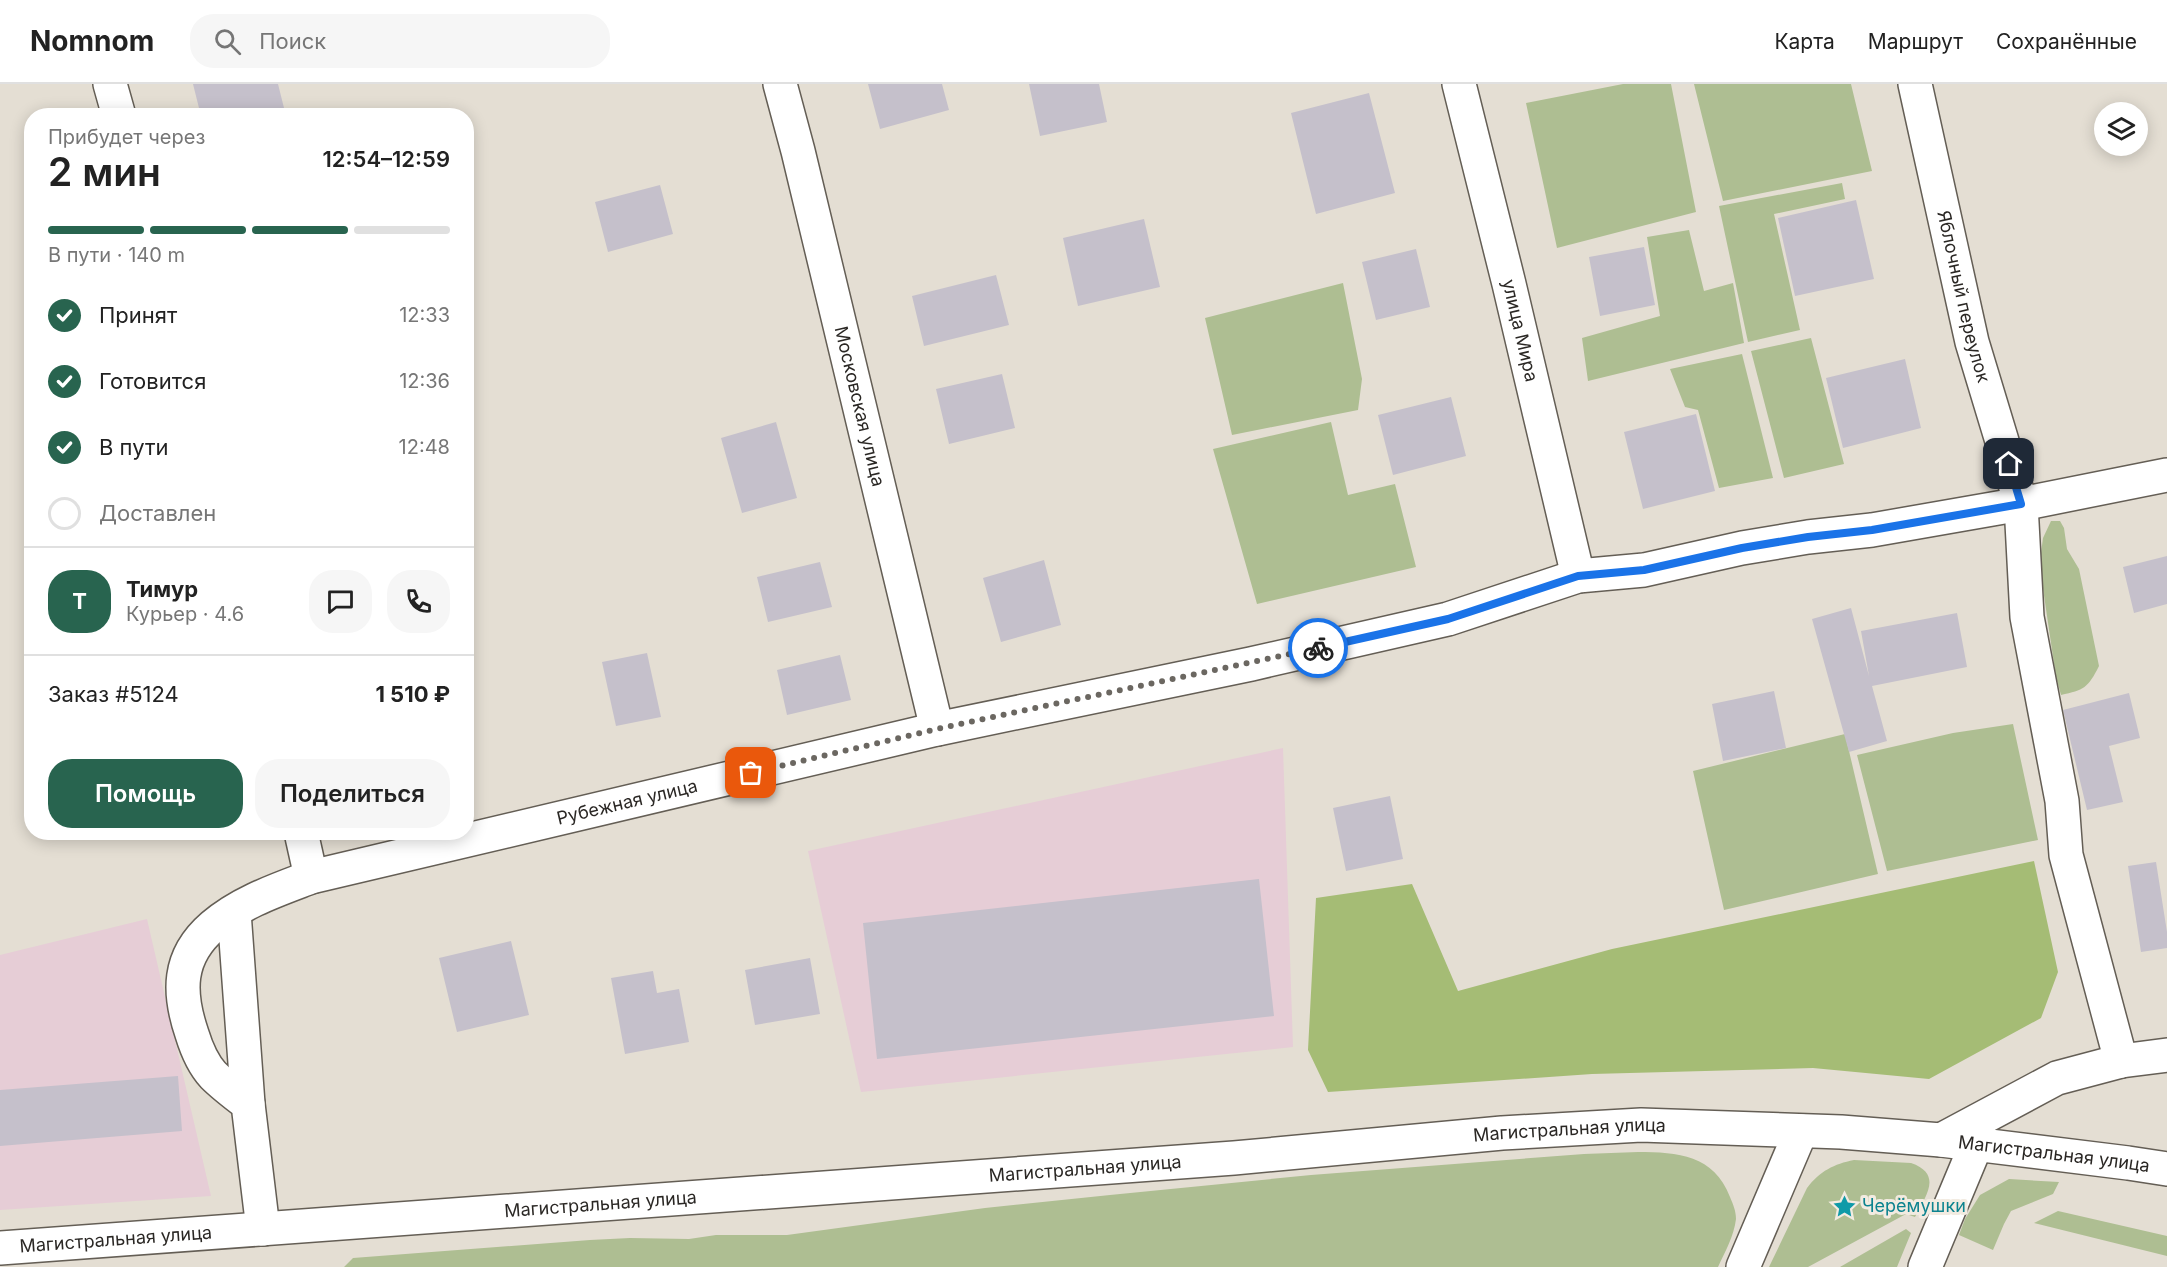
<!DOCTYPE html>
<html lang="ru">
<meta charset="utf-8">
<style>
body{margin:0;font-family:Inter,sans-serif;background:#f6f6f6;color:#222;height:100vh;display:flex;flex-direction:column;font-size:22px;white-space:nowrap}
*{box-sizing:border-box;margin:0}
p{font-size:20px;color:#767676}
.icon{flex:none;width:33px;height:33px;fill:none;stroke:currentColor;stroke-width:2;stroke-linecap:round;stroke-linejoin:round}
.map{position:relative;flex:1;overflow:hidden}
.drawer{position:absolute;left:24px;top:24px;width:450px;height:732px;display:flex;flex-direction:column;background:#fff;border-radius:24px;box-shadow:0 3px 15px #0003}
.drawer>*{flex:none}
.tools{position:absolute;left:2094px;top:18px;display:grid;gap:12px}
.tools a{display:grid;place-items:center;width:54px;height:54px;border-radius:50%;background:#fff;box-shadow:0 3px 15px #0003;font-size:30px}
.pin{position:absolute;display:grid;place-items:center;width:51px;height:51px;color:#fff;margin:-26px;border-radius:12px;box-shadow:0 3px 9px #0006}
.courier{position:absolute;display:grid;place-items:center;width:60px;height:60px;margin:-30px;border:4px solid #1a73e8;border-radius:50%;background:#fff;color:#222;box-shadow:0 2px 8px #0007}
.head em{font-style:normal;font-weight:600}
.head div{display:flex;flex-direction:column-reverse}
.head{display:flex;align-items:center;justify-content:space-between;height:102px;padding:0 24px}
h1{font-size:39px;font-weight:600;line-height:45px}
.bar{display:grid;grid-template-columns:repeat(4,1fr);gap:9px 6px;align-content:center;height:72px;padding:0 24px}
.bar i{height:8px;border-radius:4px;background:#e0e0e0}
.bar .active{background:#28644f}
.bar p{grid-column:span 4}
.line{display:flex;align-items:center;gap:15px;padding:0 24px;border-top:2px solid #e0e0e0}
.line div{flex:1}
.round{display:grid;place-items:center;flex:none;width:63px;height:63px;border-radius:24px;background:#f6f6f6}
ol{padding:0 24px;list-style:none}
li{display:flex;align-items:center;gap:18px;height:66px}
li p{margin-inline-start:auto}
li .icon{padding:6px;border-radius:50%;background:#28644f;color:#fff;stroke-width:4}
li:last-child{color:#767676}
li i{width:33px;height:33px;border:3px solid #e0e0e0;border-radius:50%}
.cta{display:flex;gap:12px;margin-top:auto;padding:12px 24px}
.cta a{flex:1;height:69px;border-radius:24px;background:#28644f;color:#fff;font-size:24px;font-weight:600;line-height:69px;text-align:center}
.cta a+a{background:#f6f6f6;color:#222}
header{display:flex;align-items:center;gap:36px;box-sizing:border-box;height:84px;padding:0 30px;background:#fff;border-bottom:2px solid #e0e0e0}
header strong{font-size:28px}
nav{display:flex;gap:33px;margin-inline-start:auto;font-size:21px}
.search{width:420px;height:54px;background:#f6f6f6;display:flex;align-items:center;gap:15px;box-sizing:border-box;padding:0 21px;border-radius:24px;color:#767676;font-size:22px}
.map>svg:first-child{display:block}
.commercial{fill:#e6cdd6}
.green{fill:#aebe92}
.forest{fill:#a5bc75}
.building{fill:#c5c0cb}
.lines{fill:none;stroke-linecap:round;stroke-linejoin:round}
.minor-casing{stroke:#645e55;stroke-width:36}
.minor{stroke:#fff;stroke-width:33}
.done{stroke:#6b6761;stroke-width:6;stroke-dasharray:0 10.8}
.route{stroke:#1a73e8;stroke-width:8}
.labels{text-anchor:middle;stroke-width:6;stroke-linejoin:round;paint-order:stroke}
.street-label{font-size:18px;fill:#2a2724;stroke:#f2ebe1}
.culture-label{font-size:18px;fill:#0d838f;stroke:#f2ebe1;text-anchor:start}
</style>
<header>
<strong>Nomnom</strong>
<div class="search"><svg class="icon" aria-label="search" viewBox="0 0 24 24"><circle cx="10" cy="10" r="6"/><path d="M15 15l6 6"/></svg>Поиск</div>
<nav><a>Карта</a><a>Маршрут</a><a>Сохранённые</a></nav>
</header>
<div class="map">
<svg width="2167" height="1183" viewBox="0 0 2167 1183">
<rect width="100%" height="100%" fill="#e4ded3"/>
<path class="commercial" d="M1283,664l10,299 -432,45 -53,-241z
M147,835l64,277 -211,14v-255z"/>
<path class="green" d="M1623,0h48l25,128 -139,36 -31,-145z
M1694,0h157l21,87 -149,30z
M1842,99l3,16 -71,15 26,116 -52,12 -29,-136z
M1689,146l15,61 29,-8 11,60 -156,38 -6,-43 78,-22 -13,-79z
M1343,199l19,96 -4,31 -126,25 -27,-117z
M1811,254l33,126 -60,14 -33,-127z
M1742,270l31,124 -54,10 -21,-78 -13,-3 -15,-38z
M1331,338l17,73 47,-11 21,83 -159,37 -44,-155z
M2051,437h9l4,7 3,21 12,20 20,97c-11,22 -15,24 -38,29l-5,-18 -14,-95 -1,-29 2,-15z
M2013,640l25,116 -151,31 -30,-116 96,-22z
M1845,650l33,140 -154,36 -31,-139z
M1638,1068c40,0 76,3 92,45 3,7 6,14 6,22 -2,17 -11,33 -18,48h-1374l9,-9 237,-18 40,-2 59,1 27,-4h71l198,-27 125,-13 201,-20 273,-21z
M1854,1076l57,3c32,11 15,33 4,54l-9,-3 -98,53h-39l38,-79c13,-17 27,-24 47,-28z
M2009,1095l50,3 -6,12 -42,17 -7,13 -11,26 -34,-15 6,-16 15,-24z
M2058,1127l109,25v20l-133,-33z
M1906,1145l5,4 -14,34h-57z"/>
<path class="forest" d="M2034,777l24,111 -17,46 -112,61 -116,-11 -221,6 -264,18 -20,-42 8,-152 96,-14 46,107 154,-42z"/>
<path class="building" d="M193,0h85l8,32h-85z
M868,0h74l7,26 -69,19z
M1029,0h70l8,38 -67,14z
M1369,9l26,100 -79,21 -25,-101z
M660,101l13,49 -65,18 -13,-50z
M1856,116l18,79 -79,17 -17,-78z
M1144,135l16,68 -82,19 -15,-68z
M1644,163l11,58 -55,11 -11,-59z
M1416,165l14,58 -54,13 -14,-58z
M996,191l13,50 -85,21 -12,-50z
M1905,275l16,69 -78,20 -17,-70z
M1002,290l13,54 -66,16 -13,-55z
M1451,313l15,59 -73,19 -15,-60z
M1696,330l19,77 -72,18 -19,-77z
M776,338l21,76 -55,15 -21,-75z
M2167,472v48l-33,9 -11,-46z
M1044,476l17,65 -60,17 -18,-64z
M820,478l12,45 -64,15 -11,-45z
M1851,524l18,68 -8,-45 96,-18 10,54 -95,19 15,55 -38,11 -37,-133z
M647,569l14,64 -45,9 -14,-64z
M840,571l11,45 -64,15 -10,-45z
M1774,607l12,57 -63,13 -11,-57z
M2129,609l11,45 -31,8 14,56 -36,8 -24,-100z
M1390,712l13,63 -57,12 -13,-63z
M2156,778l11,70v16l-26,4 -13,-86z
M1259,795l15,137 -397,43 -14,-136z
M511,857l18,74 -72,17 -18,-74z
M810,874l10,56 -65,11 -10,-55z
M653,887l4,22 22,-4 10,53 -64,12 -14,-76z
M178,992l4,55 -182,15v-56z"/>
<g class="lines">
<defs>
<g id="minor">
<path d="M110,0l9,32"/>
<path id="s1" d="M780,0l18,67 139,578"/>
<path id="s2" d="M1459,0l50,200 69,292"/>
<path id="s3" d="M1915,0l57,258 49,162 6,113 35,184 4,54 55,206"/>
<path d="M301,748l10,45"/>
<path d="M234,828l14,192"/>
<path d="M1941,1056l116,-62 64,-17 46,-6"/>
<path id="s4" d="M263,1145l-15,-125c-12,-9 -25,-19 -35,-29 -10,-11 -17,-28 -21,-41 -14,-41 -15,-77 21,-108 28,-24 64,-36 98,-49l626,-148 314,-65 197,-45 130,-43 66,-6 98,-22 66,-11 64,-7 149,-26 146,-29"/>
<path id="s5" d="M0,1164l1234,-90 268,-25 139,-8 200,7 100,8 187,23 39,6"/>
<path d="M1743,1183l58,-136"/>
<path d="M1925,1183l51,-122"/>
</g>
</defs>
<use href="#minor" class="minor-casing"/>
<use href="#minor" class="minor"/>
</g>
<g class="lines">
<path class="done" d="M751,689l186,-44 381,-81"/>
<path class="route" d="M1318,564l130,-29 130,-43 66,-6 98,-22 66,-11 64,-7 149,-26 -12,-40"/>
</g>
<defs>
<symbol id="sight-bare" viewBox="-9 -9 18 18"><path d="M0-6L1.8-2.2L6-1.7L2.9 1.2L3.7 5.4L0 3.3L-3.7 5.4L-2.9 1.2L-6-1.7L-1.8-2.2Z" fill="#0f9aa8" stroke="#f2ebe1" stroke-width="2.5" paint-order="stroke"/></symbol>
</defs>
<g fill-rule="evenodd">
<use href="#sight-bare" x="1828" y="1106" width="33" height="33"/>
</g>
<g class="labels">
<g class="street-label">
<text dy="6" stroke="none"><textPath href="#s3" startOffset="218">Яблочный переулок</textPath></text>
<text dy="6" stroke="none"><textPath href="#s2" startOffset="254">улица Мира</textPath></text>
<text dy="6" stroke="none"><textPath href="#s1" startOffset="332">Московская улица</textPath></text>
<text dy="6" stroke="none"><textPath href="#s4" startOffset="771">Рубежная улица</textPath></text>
<text dy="6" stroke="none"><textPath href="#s5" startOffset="1574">Магистральная улица</textPath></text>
<text dy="6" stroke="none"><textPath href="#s5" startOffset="2060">Магистральная улица</textPath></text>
<text dy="6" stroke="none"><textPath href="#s5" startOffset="1088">Магистральная улица</textPath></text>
<text dy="6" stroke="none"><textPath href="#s5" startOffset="602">Магистральная улица</textPath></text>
<text dy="6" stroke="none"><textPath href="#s5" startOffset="116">Магистральная улица</textPath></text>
</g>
<g class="culture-label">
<text x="1862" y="1128">Черёмушки</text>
</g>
</g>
</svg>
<div class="tools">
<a><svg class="icon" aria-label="layers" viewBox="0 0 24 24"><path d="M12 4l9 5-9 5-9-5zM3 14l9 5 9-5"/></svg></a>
</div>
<div class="pin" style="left:751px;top:689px;background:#ea580c"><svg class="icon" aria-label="bag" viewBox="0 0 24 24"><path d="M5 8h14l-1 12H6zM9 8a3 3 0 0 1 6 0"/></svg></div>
<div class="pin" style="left:2009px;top:380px;background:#1f2937"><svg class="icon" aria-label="home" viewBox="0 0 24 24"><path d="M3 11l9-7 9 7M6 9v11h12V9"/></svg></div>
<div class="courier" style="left:1318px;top:564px"><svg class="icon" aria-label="bike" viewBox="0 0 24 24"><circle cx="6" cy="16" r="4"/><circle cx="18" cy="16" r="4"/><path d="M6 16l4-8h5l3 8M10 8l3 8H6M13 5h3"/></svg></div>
<section class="drawer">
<div class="head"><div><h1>2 мин</h1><p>Прибудет через</p></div><em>12:54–12:59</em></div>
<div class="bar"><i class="active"></i><i class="active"></i><i class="active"></i><i></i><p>В пути · 140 m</p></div>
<ol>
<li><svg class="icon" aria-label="check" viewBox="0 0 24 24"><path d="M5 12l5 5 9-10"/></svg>Принят<p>12:33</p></li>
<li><svg class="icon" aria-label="check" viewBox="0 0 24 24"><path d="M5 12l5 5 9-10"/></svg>Готовится<p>12:36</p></li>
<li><svg class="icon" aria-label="check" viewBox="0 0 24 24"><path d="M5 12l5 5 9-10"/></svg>В пути<p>12:48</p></li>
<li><i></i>Доставлен</li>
</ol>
<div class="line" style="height:108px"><b class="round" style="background:#28644f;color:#fff">Т</b><div><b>Тимур</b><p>Курьер · 4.6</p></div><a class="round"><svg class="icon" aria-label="chat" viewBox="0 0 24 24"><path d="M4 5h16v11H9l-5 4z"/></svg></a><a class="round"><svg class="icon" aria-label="phone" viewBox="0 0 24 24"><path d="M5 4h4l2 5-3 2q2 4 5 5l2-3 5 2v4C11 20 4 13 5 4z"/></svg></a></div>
<div class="line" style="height:78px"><div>Заказ #5124</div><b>1 510 ₽</b></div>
<div class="cta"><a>Помощь</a><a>Поделиться</a></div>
</section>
</div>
